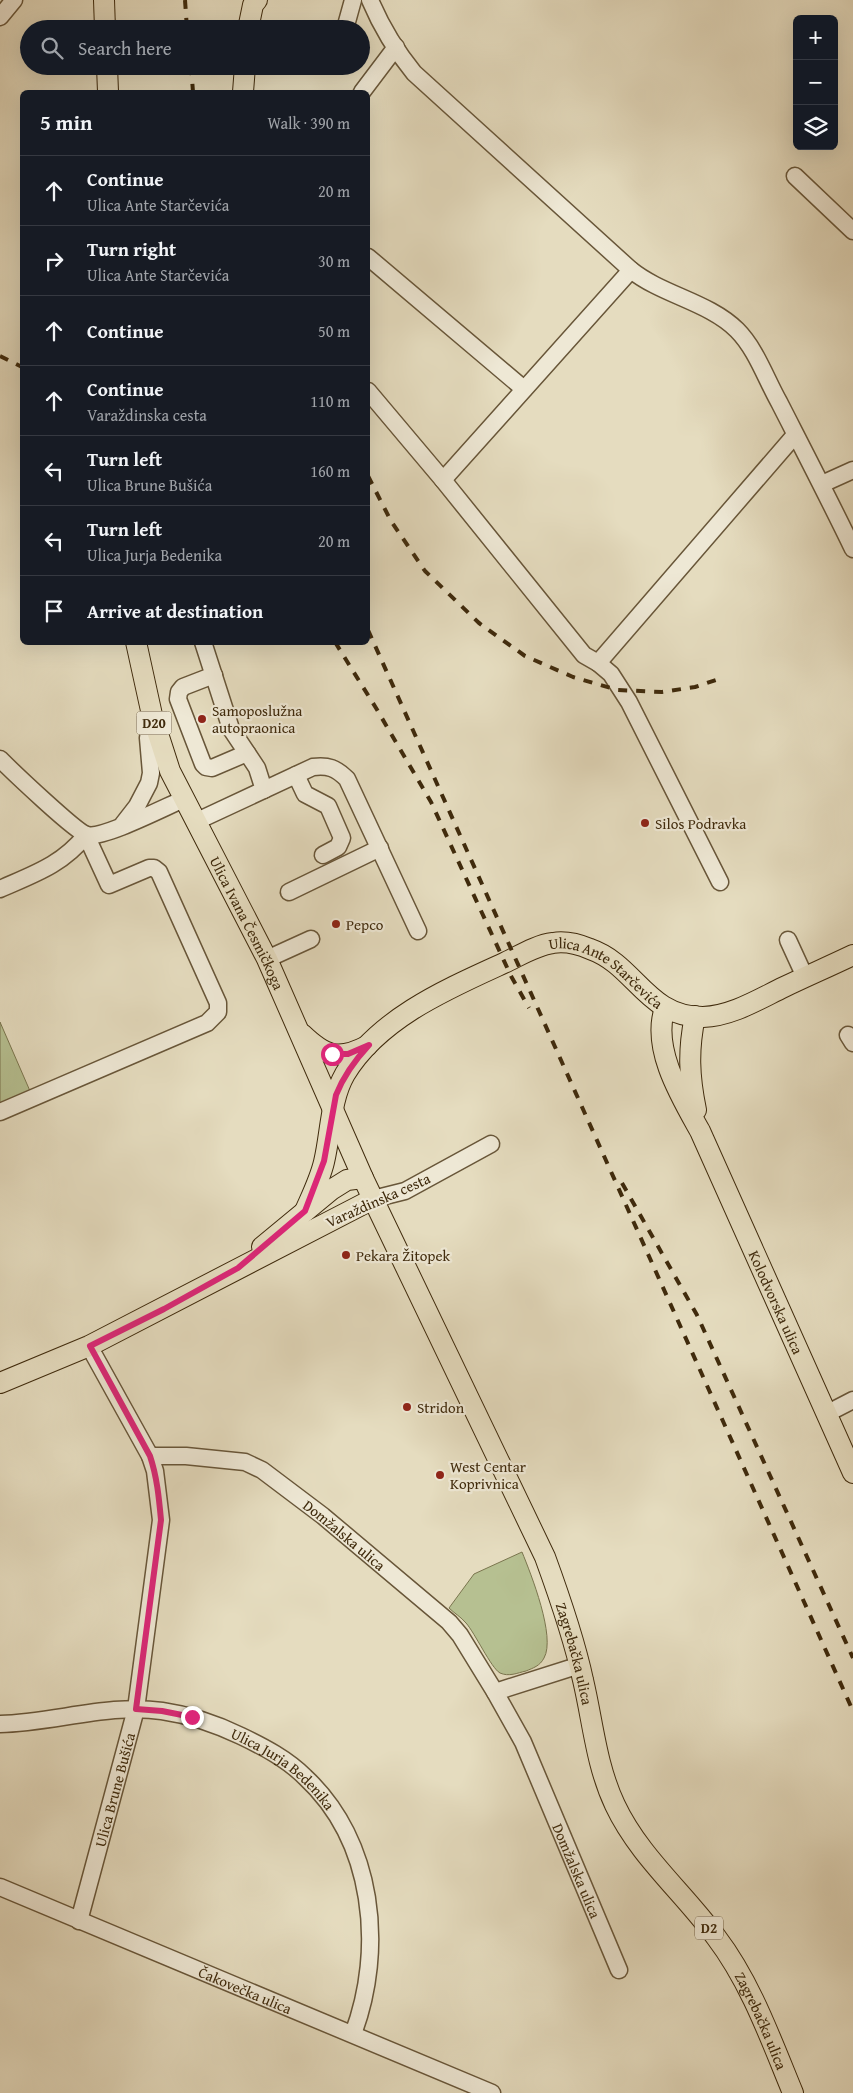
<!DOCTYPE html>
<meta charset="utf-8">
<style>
:root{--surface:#171b24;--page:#242831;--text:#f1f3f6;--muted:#9ea1a6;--line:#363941}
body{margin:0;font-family:"Gentium Book Plus",serif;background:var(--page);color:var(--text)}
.controls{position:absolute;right:15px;top:15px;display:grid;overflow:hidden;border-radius:8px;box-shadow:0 5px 20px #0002}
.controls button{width:45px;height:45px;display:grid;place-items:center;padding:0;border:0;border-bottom:1px solid var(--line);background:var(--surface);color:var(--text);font:25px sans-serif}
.stop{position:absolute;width:15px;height:15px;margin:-11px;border:4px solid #db2777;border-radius:50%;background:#fff}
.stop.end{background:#db2777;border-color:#fff;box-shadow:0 1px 5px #0008}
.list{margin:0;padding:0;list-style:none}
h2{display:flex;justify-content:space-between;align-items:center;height:65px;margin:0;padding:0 20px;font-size:21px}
h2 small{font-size:16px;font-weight:400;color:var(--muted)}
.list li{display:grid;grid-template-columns:32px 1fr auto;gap:15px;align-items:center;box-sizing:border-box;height:70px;padding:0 20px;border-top:1px solid var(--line)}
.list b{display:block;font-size:19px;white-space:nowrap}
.list p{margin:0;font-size:16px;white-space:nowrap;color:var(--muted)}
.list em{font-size:16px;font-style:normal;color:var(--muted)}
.icon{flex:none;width:28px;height:28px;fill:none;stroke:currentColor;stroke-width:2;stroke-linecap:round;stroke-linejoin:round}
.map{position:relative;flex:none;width:853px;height:2093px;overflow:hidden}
.search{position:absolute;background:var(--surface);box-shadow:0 5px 20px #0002;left:20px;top:20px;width:350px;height:55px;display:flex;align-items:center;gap:12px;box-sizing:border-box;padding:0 18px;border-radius:28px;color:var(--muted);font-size:19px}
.panel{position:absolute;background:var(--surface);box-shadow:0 5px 20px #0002;left:20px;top:90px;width:350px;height:555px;border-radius:8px}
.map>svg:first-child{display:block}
</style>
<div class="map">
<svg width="853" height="2093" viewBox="0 0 853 2093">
<rect width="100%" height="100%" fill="#e5dcbf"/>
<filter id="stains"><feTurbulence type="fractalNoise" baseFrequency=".004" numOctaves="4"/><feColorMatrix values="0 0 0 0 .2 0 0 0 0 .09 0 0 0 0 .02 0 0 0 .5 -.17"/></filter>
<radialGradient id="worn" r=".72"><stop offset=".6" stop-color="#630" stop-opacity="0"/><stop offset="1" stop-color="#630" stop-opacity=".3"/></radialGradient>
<path fill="#b6c091" stroke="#7a754e" d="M0 1022 30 1091 0 1105Z
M522 1552C531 1574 556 1637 544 1658 540 1666 533 1668 526 1671 517 1673 509 1677 500 1673 491 1668 475 1633 466 1623 461 1617 454 1613 449 1608L474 1574Z"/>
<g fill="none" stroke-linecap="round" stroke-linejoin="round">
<g stroke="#685639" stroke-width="19">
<g id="minor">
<path d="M370 0C381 26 396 51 414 73L631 270C662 295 709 302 737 330 756 349 766 379 779 402 804 451 829 499 853 549"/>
<path d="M0 17 14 0"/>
<path d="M345 29 353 0"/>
<path d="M362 92 396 47"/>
<path d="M795 176 853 231"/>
<path d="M368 257 524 389"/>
<path d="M368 391 443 480 584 655 598 663 795 435"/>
<path d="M443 480 631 270"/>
<path d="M822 484 853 470"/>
<path d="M203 642 231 729 257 768 264 790"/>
<path d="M598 663 611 674 629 702 720 882"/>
<path d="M214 675 183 687 179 692 178 699 203 764 206 767 212 768 247 753"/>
<path d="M0 759C12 771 76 832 87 835 103 839 165 807 184 799"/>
<path d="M296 775 305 794 328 806 342 838 338 847 323 855"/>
<path d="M195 822 313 767C328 765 336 768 347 779L418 931"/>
<path d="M123 824 137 806 149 783 151 773 148 738 152 715"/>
<path d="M0 889C34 874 62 865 86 835"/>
<path d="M289 892 380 848"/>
<path d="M788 940 805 977"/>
<path d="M267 959 311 939"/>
<path d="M848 1035 853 1043"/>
<path d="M0 1112 207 1023 218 1012V1003L159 872 154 868H149L109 885 86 835"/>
<path d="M373 1199 405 1191 491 1144"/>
<path d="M826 1414 853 1400"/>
<path id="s1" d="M150 1456H186L245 1462 262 1470 323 1516 449 1622 460 1635 495 1692 523 1742 619 1970"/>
<path d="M495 1692 580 1665"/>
<path id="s2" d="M0 1724C53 1723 110 1703 162 1711 190 1715 216 1724 241 1736 264 1747 287 1759 305 1777 374 1841 385 1949 353 2034"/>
<path id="s3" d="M0 1887 492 2093"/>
<path id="s4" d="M79 1921 136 1709 161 1520 155 1471 150 1456 89 1346"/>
</g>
</g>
<g stroke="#3f2a0c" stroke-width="22">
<g id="major">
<path d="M104 0 105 29"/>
<path d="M248 29 253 5 257 0"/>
<path d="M107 66 108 92"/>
<path d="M243 92 245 66"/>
<path id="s5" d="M136 642 152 715 170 771 267 959 363 1178 545 1557C560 1598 574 1638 583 1680 593 1722 596 1765 615 1805 639 1856 683 1892 716 1937 751 1983 771 2040 793 2093"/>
<path id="s6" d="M665 1008C651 1048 681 1097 700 1131L853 1473"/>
<path d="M695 1016C688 1050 689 1076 696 1110"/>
<path d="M302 1034C325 1056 338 1061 367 1046"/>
<path id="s7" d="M305 1211C312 1195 320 1179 324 1162 331 1133 330 1100 345 1074 379 1018 447 989 504 963 519 956 536 945 553 943 565 941 578 944 590 949 636 965 646 1017 703 1017 732 1016 759 999 784 987 807 976 830 966 853 955"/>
<path d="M262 1247 331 1190 347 1180 363 1178"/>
<path d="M0 1383 89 1346 373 1199"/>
</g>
</g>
<use href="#minor" stroke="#eee8d5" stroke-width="16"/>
<use href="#major" stroke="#e5dcbf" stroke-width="20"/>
<path stroke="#3f2a0c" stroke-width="4" stroke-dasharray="9 9" stroke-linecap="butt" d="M185 0 187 29
M191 66 193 92
M0 356 22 367
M368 476 391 521 425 571 479 623 525 656 573 677 618 690 662 692 695 687 722 678
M368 630 853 1711
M335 642 376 708 431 802 511 976 529 1008
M622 1183 697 1315 853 1658"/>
</g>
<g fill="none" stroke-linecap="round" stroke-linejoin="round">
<path stroke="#db2777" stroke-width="6" d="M192 1717 162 1711 136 1709 161 1520C159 1498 157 1477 150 1456L90 1346 164 1309 238 1268 305 1211 324 1161 336 1095C344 1075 355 1060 369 1045L348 1054H332"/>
</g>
<g fill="#8f2418" stroke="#eee8d5" stroke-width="2">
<circle cx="202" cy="719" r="5"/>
<circle cx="645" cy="823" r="5"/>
<circle cx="336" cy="924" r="5"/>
<circle cx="346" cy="1255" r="5"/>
<circle cx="407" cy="1407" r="5"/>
<circle cx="440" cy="1475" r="5"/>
</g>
<g text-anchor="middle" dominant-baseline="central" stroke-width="4.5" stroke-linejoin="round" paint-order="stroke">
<g fill="#eee8d5" stroke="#746348" stroke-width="1">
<rect x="136.5" y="711.5" width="35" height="23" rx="4"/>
<rect x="695" y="1916.5" width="28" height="23" rx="4"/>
</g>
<g font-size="14" font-weight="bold" fill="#3f2a0c">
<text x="154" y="723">D20</text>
<text x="709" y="1928">D2</text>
</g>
<g font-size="15" fill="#3f2a0c" stroke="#eee8d5" text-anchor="start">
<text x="212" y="710">Samoposlužna<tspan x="212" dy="17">autopraonica</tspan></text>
<text x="655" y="823">Silos Podravka</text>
<text x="346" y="924">Pepco</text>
<text x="356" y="1255">Pekara Žitopek</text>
<text x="417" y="1407">Stridon</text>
<text x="450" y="1466">West Centar<tspan x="450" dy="17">Koprivnica</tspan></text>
</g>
<g font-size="15" fill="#3f2a0c" stroke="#eee8d5">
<text stroke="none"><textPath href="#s5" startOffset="304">Ulica Ivana Česmičkoga</textPath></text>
<text stroke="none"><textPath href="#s7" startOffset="456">Ulica Ante Starčevića</textPath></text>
<text transform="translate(378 1200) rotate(-24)">Varaždinska cesta</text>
<text stroke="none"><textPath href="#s6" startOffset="319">Kolodvorska ulica</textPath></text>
<text stroke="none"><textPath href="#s1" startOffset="219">Domžalska ulica</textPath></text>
<text stroke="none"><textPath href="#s5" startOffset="1106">Zagrebačka ulica</textPath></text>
<text stroke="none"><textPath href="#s2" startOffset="300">Ulica Jurja Bedenika</textPath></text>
<text stroke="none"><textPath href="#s4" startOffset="136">Ulica Brune Bušića</textPath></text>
<text stroke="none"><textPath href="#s1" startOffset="636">Domžalska ulica</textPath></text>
<text stroke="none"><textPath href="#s3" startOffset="266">Čakovečka ulica</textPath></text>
<text stroke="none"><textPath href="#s5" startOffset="1525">Zagrebačka ulica</textPath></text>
</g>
</g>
<rect width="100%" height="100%" filter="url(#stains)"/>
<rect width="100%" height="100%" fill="url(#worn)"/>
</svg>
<div class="controls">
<button>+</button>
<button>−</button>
<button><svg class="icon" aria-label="layers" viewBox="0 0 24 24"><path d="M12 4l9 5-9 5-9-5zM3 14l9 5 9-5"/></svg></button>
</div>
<div class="stop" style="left:332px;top:1054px"></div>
<div class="stop end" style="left:192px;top:1717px"></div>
<div class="search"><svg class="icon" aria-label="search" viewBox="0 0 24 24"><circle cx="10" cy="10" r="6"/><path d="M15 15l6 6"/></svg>Search here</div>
<section class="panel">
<h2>5 min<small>Walk · 390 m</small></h2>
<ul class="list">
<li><svg class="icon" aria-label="ahead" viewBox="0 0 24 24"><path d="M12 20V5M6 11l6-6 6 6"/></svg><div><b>Continue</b><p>Ulica Ante Starčevića</p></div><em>20 m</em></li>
<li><svg class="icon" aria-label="right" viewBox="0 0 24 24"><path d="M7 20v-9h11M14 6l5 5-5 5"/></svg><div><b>Turn right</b><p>Ulica Ante Starčevića</p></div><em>30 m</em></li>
<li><svg class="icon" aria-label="ahead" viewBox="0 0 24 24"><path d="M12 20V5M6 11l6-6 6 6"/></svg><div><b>Continue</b></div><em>50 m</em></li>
<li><svg class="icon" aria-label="ahead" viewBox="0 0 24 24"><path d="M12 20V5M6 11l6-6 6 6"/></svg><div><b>Continue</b><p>Varaždinska cesta</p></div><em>110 m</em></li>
<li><svg class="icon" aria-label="left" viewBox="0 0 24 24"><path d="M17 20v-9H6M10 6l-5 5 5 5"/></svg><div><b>Turn left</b><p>Ulica Brune Bušića</p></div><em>160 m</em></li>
<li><svg class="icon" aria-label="left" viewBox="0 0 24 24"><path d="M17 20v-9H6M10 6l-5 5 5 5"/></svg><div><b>Turn left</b><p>Ulica Jurja Bedenika</p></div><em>20 m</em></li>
<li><svg class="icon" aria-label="arrive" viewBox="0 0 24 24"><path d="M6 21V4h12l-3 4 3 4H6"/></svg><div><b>Arrive at destination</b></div></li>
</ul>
</section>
</div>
